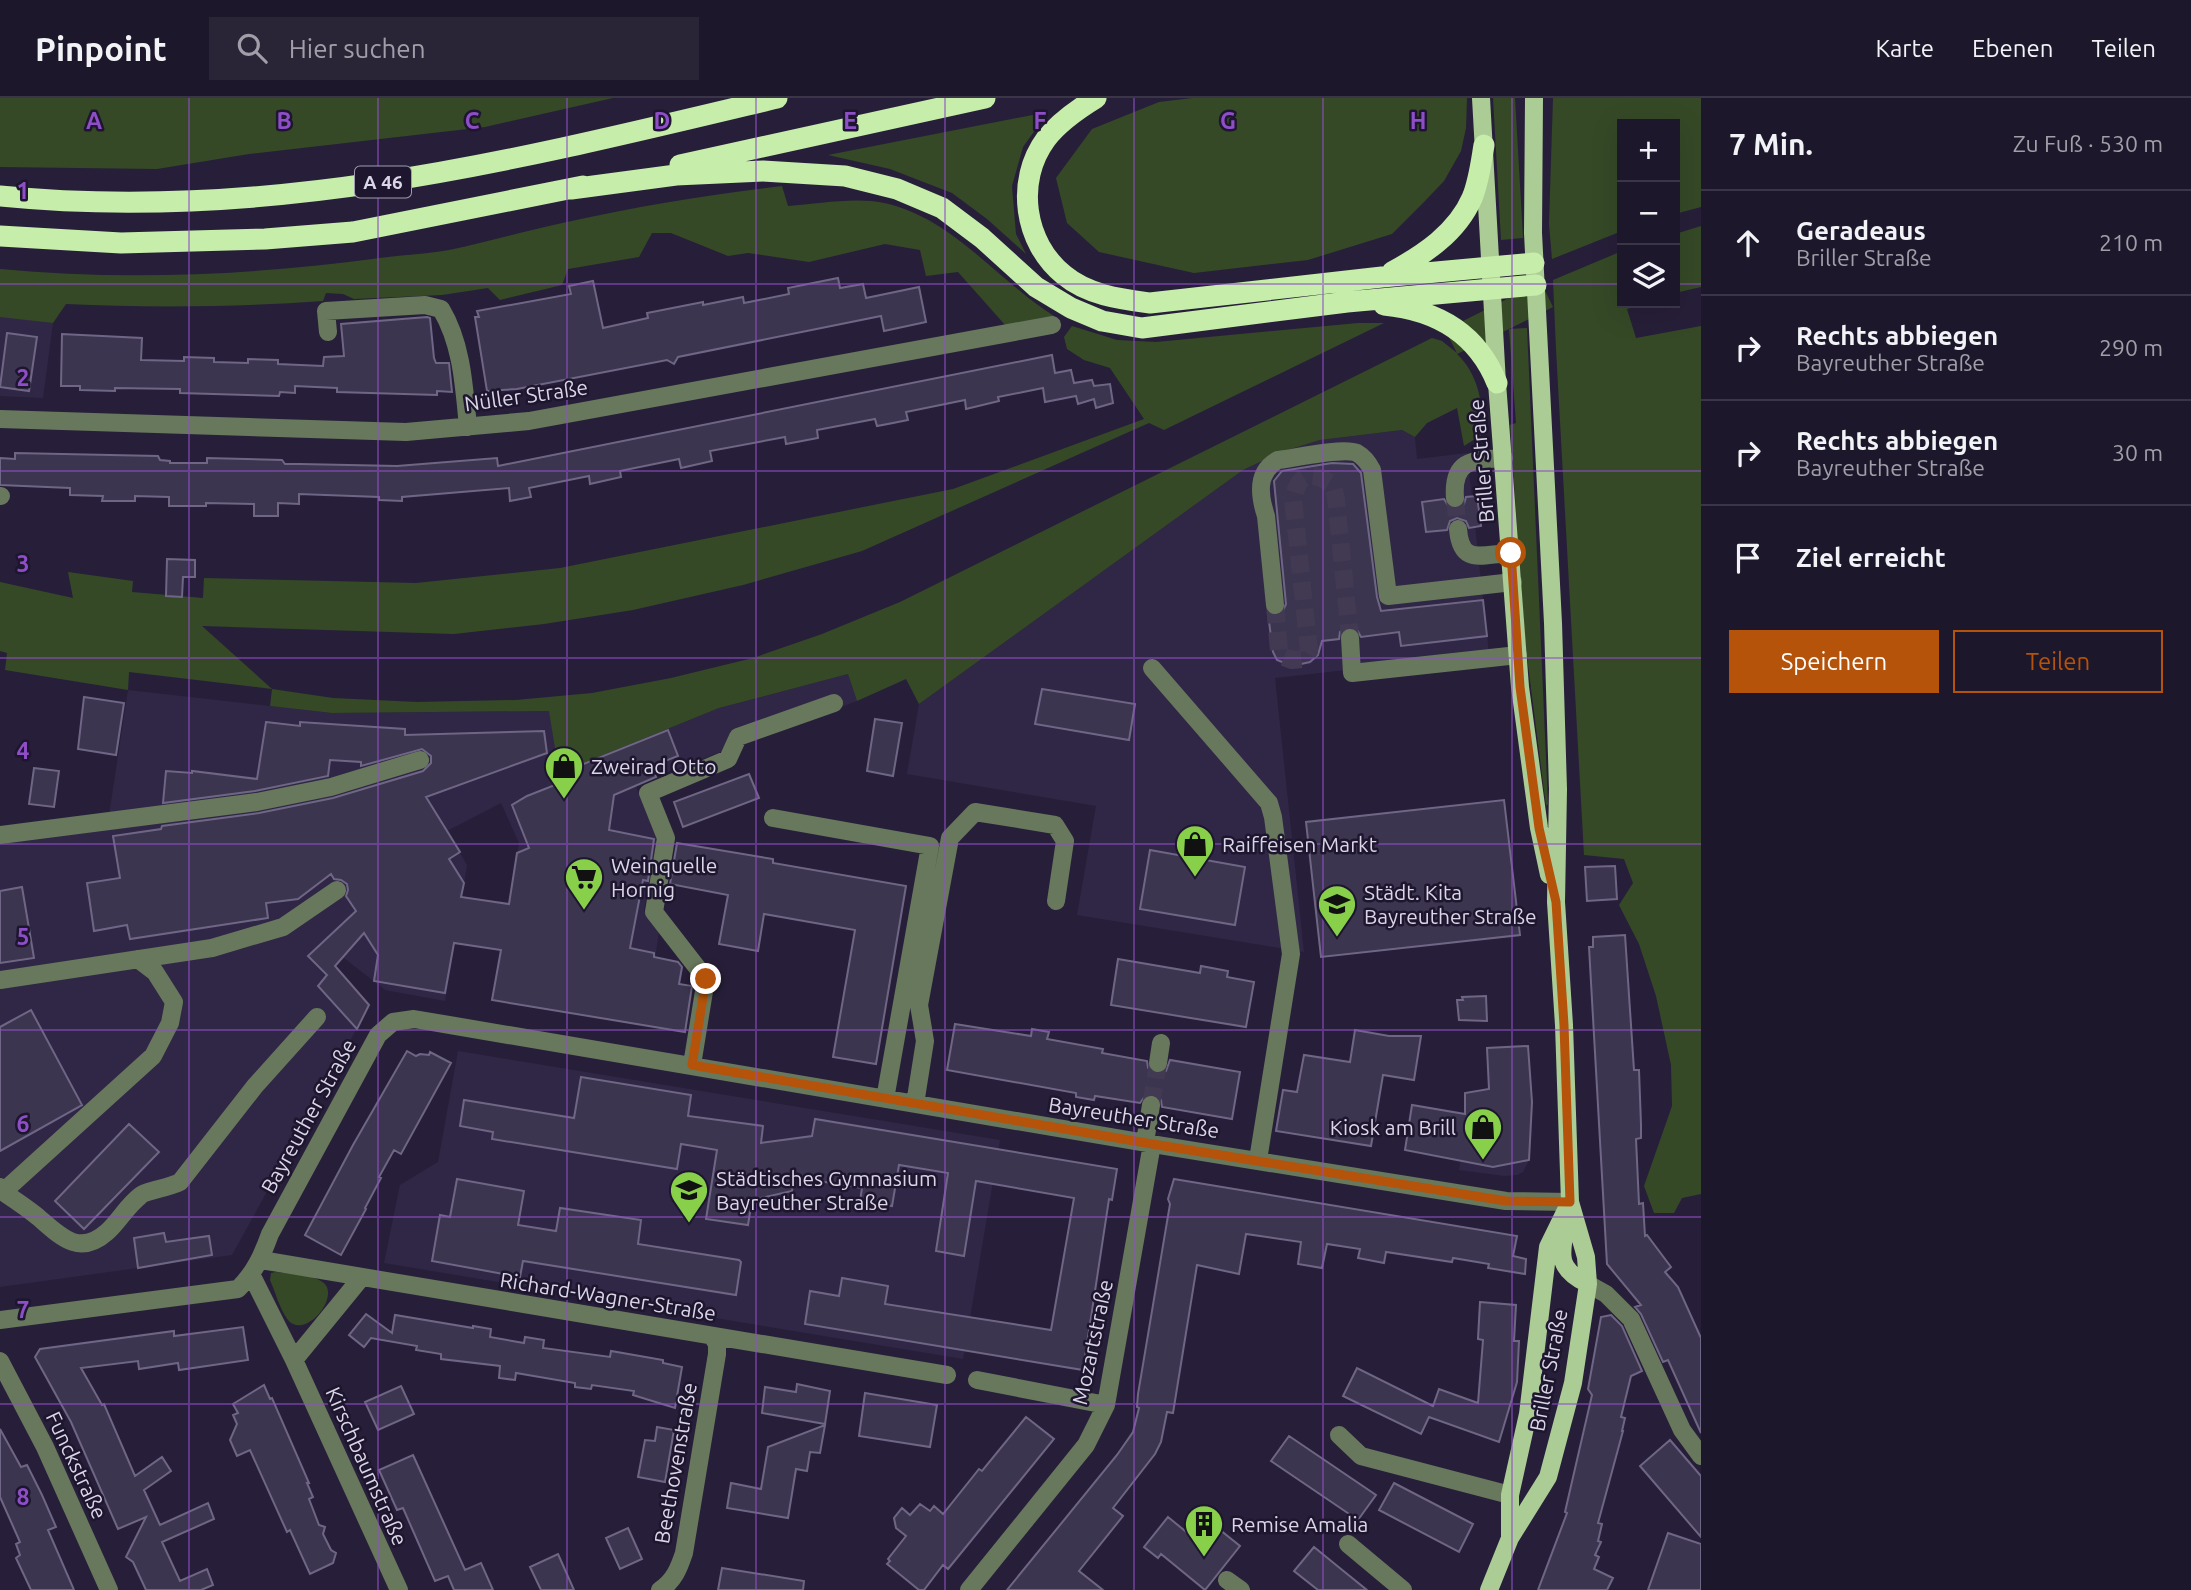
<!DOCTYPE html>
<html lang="de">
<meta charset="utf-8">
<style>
:root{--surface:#1d172b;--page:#2a2437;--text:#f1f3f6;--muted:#a09fa9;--line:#3b3647;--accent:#b45309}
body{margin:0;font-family:Ubuntu,sans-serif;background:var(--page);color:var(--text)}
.controls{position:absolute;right:21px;top:21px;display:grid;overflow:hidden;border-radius:0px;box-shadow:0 7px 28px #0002}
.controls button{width:63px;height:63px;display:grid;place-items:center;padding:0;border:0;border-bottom:2px solid var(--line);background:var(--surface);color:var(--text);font:35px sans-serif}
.stop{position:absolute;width:21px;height:21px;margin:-16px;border:5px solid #b45309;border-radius:50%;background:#fff}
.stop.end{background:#b45309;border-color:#fff;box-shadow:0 2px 7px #0008}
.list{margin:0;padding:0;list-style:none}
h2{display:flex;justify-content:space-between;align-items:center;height:91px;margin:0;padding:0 28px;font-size:30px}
h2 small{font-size:23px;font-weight:400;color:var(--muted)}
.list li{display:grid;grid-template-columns:46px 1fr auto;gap:21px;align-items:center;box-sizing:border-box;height:105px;padding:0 28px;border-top:2px solid var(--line)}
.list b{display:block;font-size:26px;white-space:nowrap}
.list p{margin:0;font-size:23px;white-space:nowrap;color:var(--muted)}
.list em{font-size:23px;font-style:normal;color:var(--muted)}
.actions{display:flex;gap:14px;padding:21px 28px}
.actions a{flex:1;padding:16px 0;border:2px solid var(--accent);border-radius:0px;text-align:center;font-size:24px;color:var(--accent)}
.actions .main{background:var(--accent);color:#fff}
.icon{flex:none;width:38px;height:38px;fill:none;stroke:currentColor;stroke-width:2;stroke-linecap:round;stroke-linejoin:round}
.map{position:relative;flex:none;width:1701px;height:1492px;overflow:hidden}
header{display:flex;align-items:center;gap:42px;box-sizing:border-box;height:98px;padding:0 35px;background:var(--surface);border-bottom:2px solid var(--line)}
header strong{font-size:33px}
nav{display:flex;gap:38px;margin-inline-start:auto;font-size:24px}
.search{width:490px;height:63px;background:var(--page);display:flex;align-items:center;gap:18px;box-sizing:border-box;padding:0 24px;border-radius:0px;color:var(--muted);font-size:26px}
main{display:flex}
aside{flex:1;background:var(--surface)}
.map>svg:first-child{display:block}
</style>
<header>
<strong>Pinpoint</strong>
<div class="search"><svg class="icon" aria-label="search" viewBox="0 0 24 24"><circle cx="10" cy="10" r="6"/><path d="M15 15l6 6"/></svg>Hier suchen</div>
<nav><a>Karte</a><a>Ebenen</a><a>Teilen</a></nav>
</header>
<main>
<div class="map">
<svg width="1701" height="1492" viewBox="0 0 1701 1492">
<rect width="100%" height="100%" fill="#271f39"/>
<path fill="#302746" d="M0 219H10L53 225 43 300 0 298Z
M1402 332 1415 339 1417 361 1467 355 1489 556 1275 580 1304 854 1077 817 1096 708 907 676 919 606 1243 372 1281 354 1320 342Z
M848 576 857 603 635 686 657 740 644 813 659 833 654 869 502 843 519 745 501 705 447 733 467 767 445 903 385 892 344 860 318 888 357 930 232 1157 0 1189V730L109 717 128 592 332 615 550 613 559 675 719 610Z
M458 953 1000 1042 963 1261 384 1165 400 1087 438 1064Z
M1531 1012 1529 1062 1523 1074 1517 1077 1505 1078 1459 1072 1465 1034Z"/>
<path fill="#354927" d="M0 0H613L485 29 249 56 157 71 0 69Z
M1192 0H1467L1466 30 1461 53 1444 83 1424 104 1392 136 1308 162 1194 175 1099 154 1067 125 1056 80 1092 31 1159 4Z
M1493 0H1515L1523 140 1501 142Z
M1553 0H1701V109L1675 116V26H1622V133L1552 161 1549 126Z
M1048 14 1023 49 1012 88 1016 136 1026 156 987 121 952 95 890 71 828 57Z
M782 88 788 108C819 106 854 99 884 105 941 117 983 164 1026 198 1037 207 1050 215 1061 223L1006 228 958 174 926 178 920 152 885 146 809 164 748 155 728 158 671 135H652L639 159 568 171 562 187 500 202 488 190 442 197 354 201 343 196 326 195 323 203C237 209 152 210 66 206L53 225 0 219V171C126 183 255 177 380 160 403 157 426 156 449 152 489 144 528 132 567 124 639 108 709 97 782 88Z
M1701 128V189L1675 195V136Z
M1622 153V205H1645L1627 211 1636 240 1701 228V1096L1682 1100 1674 1115H1654L1644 1088 1672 1008 1671 967 1656 898 1639 846 1619 807 1633 785 1624 761 1584 757 1556 251 1553 182Z
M1541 184 1553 209 1509 231 1527 230 1548 706 1546 708 1525 543 1510 327 1516 325 1509 231 1457 256C1479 277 1483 306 1483 336L1464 348 1457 310 1427 325 1415 339 1402 332 1320 342 1281 354 1243 372 919 606 906 581 857 603 848 576 719 610 559 675 549 613 332 615 270 608 272 591 129 574 128 592 5 572 7 555 0 553V484L73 500 68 474 133 483 132 494 203 500 204 480 416 485 560 470 953 391 1144 321 1110 270 1084 262 1067 251 1064 239 1072 228 1117 242 1156 244 1358 225H1384L1164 332 1149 325 862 453 743 487 633 512 544 526 454 536 202 528 272 591 333 600 417 604 516 602 592 595 671 580 753 560 822 536 900 504 1432 240 1442 243 1457 255 1445 232Z
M276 1174C289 1176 313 1176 324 1185 340 1200 305 1242 288 1222 280 1212 275 1193 270 1182L271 1175Z"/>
<path fill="#3c354f" stroke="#6e6684" stroke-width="2" d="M838 180 840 190 863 186 866 200 919 189 926 224 884 233 881 218 678 259 674 266 667 262 517 291 487 293 475 219H479L477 213 571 196 569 188 593 183 603 230 648 220 647 215 703 204V207L743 199 744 205 789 196 788 190Z
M427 219 430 220 434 260 436 265H449L452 294 437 293V297L337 294V290L295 288V295L280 294 279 298 180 295V291L115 290V293L80 292V288H61L62 236 142 240 141 262 184 263V259L214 260V264L248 265V261L278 262V266L323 268 324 259 344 258 341 226Z
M7 235 37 239 29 293 0 289Z
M1052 257 1055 275 1071 272 1074 285 1092 282 1094 288 1110 286 1113 305 1096 310 1094 301 1078 306 1076 298 1045 304 1043 290 998 299 999 303 966 311 965 302 906 314 908 322 893 325 877 328 875 321 817 332 818 340 786 346 785 339 710 353 712 363 681 370 679 361 620 373 621 379 590 386 589 378 529 390 531 399 510 403 509 390 402 399V403L379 402V399L299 396V406L278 405V418H254V406L206 405V408H169V399L135 398V403H102L103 398 70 397V390L0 387V360L15 361V355L158 358 160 362 170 363V365H207V360L282 362 285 366H300L397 368 497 360 498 368Z
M1332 365 1353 366 1361 375 1377 499 1381 513 1483 502 1487 538 1401 548 1399 534 1361 539 1356 530 1349 529 1340 534 1339 541 1322 543 1318 557 1310 564 1292 568 1277 562 1273 554 1268 516 1275 518 1281 517 1286 506 1274 383 1282 373Z
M1477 398 1481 428 1469 430 1466 423 1457 420 1450 423 1447 432 1426 434 1422 404 1444 401 1449 409 1456 411 1464 406 1466 399Z
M167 461 195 462V479H183L182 499 166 498Z
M1042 591 1135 606 1129 642 1035 626Z
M84 599 124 605 116 657 78 651Z
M875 621 902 625 893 678 867 673Z
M266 624 300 628V624L405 631V637L544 633 547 655 426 699 460 754 449 761 464 785 461 799 509 806 517 755 529 750 512 707 527 698 568 682 566 673 668 632 678 658 652 668 656 679 614 697 609 732 654 741 648 783 643 782 630 850 654 855V859L678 864 682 869 679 886 692 888 685 934 492 902 501 852 454 845 445 895 374 883 378 857 364 835 335 868 369 907 357 931 318 888 327 877 308 858 356 813 346 798 348 792 347 786 341 782 334 781 331 776 298 801 266 805 268 820 130 841 127 827 94 833 87 785 120 780 113 738 161 731 162 728 259 715 333 700 423 673 431 665V658L422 651 361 668V664L330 662 328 678 255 693 163 705 166 673 192 675V673L257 681Z
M34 670 59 673 54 709 29 706Z
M749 676 759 700 683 729 674 704Z
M1504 702 1520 837 1321 859 1306 724Z
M677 745 773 761V765L906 788 876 966 833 959 855 832 764 816 758 853 719 846 728 797 670 786Z
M1150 752 1245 769 1235 827 1140 811Z
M1615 768 1617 801 1587 803 1585 769Z
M22 789 34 860 0 865V793Z
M1625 837 1634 972H1639L1641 1027V1040L1636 1041 1639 1106 1643 1105 1645 1138 1647 1137 1671 1169 1665 1174 1678 1189 1701 1240V1335L1668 1262 1663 1264 1641 1216 1635 1209 1641 1207 1607 1166 1589 849H1593V839Z
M1118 861 1200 875 1201 868 1228 873 1227 879 1254 884 1246 929 1111 907Z
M1486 898 1487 923 1459 922 1457 902H1463L1462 899Z
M31 912 82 1007 0 1053V929Z
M955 926 1031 938 1032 931 1049 934 1047 941 1103 951 1102 955 1147 963 1148 970 1156 976 1166 973 1170 962 1240 974 1232 1021 1162 1009 1161 1002 1153 996 1146 997 1140 1005 1095 998 1094 1002 1076 999V995L947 972Z
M1355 932 1389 938H1421L1414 982 1383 977 1371 1048 1276 1033 1283 992 1297 994 1304 957 1350 964Z
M1528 948 1532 1004 1529 1062 1493 1069 1405 1052 1412 1007 1465 1016V995L1489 991 1487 950Z
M407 953 416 958 420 956 429 957 430 954 451 965 401 1056 394 1052 379 1079 381 1080 365 1110 366 1111 341 1157 305 1137 353 1047Z
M581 979 691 997 688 1018 763 1028 761 1045 812 1038 815 1021 1117 1071 1112 1102 1109 1101 1083 1272 805 1226 810 1193 839 1198 842 1180 888 1188 885 1206 1051 1232 1074 1100 976 1083 964 1158 936 1153 948 1075 899 1067 892 1108 860 1103 862 1090 794 1079 792 1093 752 1102 748 1127 706 1121 717 1052 681 1046 677 1071 492 1041 493 1034 460 1028 464 1002 574 1020Z
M129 1026 159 1054 84 1131 55 1103Z
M457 1081 524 1093 518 1127 556 1133 560 1110 641 1122 638 1146 739 1162 741 1164 736 1197 523 1163 520 1179 432 1163 440 1117 450 1119Z
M1174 1081 1517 1138 1513 1158 1526 1161 1525 1176 1488 1170 1489 1166 1453 1160 1452 1164 1386 1154 1384 1165 1358 1160 1360 1151 1327 1146 1322 1170 1298 1166 1301 1144 1246 1136 1239 1176 1197 1167 1173 1315 1167 1314 1161 1344 1155 1356 1113 1410 1123 1418 1079 1473 1103 1492H1007L1117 1357 1133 1334 1139 1310 1137 1309 1138 1296 1170 1106 1168 1101Z
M164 1135 166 1144 209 1138 212 1157 138 1170 134 1140Z
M1480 1204 1516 1207 1514 1243H1519L1517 1284 1499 1344 1429 1319 1421 1336 1343 1298 1357 1270 1433 1308 1439 1291 1478 1305 1483 1242 1478 1241Z
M366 1216 392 1235 395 1217 473 1230V1228L491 1231 490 1239 524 1245 525 1239 544 1242 543 1250 610 1259 611 1253 663 1262V1265L682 1269 675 1310 633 1297 634 1293 592 1287 591 1291 575 1289V1285L516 1275 515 1282 499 1280 500 1268 441 1261V1256L416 1252 417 1248 371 1240 364 1249 349 1237Z
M1611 1217 1622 1228 1642 1273 1631 1278 1621 1319 1625 1320 1622 1333H1623L1598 1425 1602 1426 1598 1443 1601 1444 1595 1457 1599 1459 1594 1471 1613 1480 1607 1492H1538L1567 1415 1565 1414 1592 1297 1588 1291 1601 1219Z
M243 1229 248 1262 179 1272 178 1265 139 1271 138 1263 81 1270 102 1307 104 1306 135 1378 162 1359 171 1373 144 1392 160 1427 208 1405 214 1421 162 1444 180 1483 207 1471 213 1487 201 1492H146L133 1464 126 1459 146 1419 118 1431 71 1324 35 1259 40 1251 174 1233V1238Z
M797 1286 830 1293 825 1326 762 1315 765 1289 796 1294Z
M264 1287 270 1301 272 1300 309 1385H307L313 1399 309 1401 319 1427 325 1429 323 1436 331 1452 336 1455 333 1465 310 1476 290 1432 287 1434 250 1352 237 1358 230 1342 237 1326 233 1317 238 1315 233 1306Z
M401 1288 414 1316 378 1332 365 1304Z
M865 1295 937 1307 930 1349 859 1338Z
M1026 1319 1054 1341 948 1471 943 1467 924 1492H919L887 1466 890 1463 888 1461 906 1438 896 1430 894 1420 902 1410 910 1417 920 1406 930 1413 934 1408 943 1416 979 1371 982 1373Z
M825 1327 820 1355 810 1354 807 1373 796 1371 788 1420 727 1410 731 1385 761 1391 768 1349Z
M657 1329 674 1332 665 1384 638 1379 645 1342 655 1343Z
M0 1331 21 1369 27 1367 42 1397 56 1429 48 1432 74 1492H31L16 1460 20 1457 16 1446 20 1444 0 1399Z
M1289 1338 1376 1397 1358 1422 1271 1363Z
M1670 1342 1701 1378V1439L1640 1368Z
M413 1357 465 1472 481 1465 493 1492H454L448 1478 435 1483 403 1410 397 1412 379 1372Z
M1394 1385 1473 1426 1459 1454 1379 1412Z
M1168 1419 1201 1446 1215 1428 1240 1448 1205 1492 1161 1456 1158 1460 1144 1449Z
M628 1430 642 1461 620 1471 606 1440Z
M1668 1435 1701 1446V1492H1648Z
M1314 1449 1341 1471 1367 1492H1318L1294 1473Z
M558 1456 574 1492H541L530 1469Z
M722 1470 804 1483 803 1492H718Z"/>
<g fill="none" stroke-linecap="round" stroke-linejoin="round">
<path stroke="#423a53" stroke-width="18" stroke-dasharray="18 9" stroke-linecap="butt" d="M1455 400 1458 431
M1275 507 1279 553 1284 559 1292 562 1303 561 1309 553 1293 401C1299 374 1311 373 1332 386L1336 400 1350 540
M1151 1007 1158 965"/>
<path stroke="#68785d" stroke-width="18" d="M328 234 326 213 425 207 441 211C462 246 464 288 468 329
M0 321 406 334 529 323 1052 227
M0 398H1
M1455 400C1452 361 1473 362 1504 360
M1458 431C1461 468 1481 456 1511 455
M1275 507 1266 418C1259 397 1256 374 1278 362 1294 360 1344 349 1357 355 1364 359 1369 366 1372 372L1388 498 1513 484
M1350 540 1352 575 1518 557
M1152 570 1269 705 1273 719 1291 856 1258 1062
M773 720 930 748 885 1001
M0 737 257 704 331 689 420 662
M0 882 212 850 283 829 337 792
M1158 965 1161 945
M692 967 706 881 654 814 666 740 648 695 728 661 738 639 834 605
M915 1006 925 943 919 907 950 740 975 714 1055 727 1065 743 1056 803
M1145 1044 1151 1007
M0 1089 3 1094 153 958 170 925 174 904 155 874 138 861
M3 1094C15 1102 27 1110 38 1119 60 1138 79 1159 107 1134 119 1123 127 1108 140 1098 145 1093 168 1090 180 1084L255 988 317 919
M261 1162 947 1277
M252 1178 294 1262 399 1492
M1588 1186 1606 1196 1631 1221 1682 1332 1701 1358
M0 1222 238 1191C255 1174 262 1158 270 1136L378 937 393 924 414 921 1152 1046 1506 1103 1570 1104
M294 1262 361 1180
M0 1263 45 1349 109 1492
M977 1282 1106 1307
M1339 1337 1361 1358 1510 1397
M1348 1446 1403 1492
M1227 1482 1241 1492
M660 1492C674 1483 679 1470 684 1455L717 1256V1246L712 1238
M969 1492 1086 1347 1106 1307 1152 1046"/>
<path stroke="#abcc95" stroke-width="18" d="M1481 0 1497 285 1520 589 1539 730 1549 777
M1567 1121C1562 1154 1553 1169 1588 1186
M1510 1440V1397L1528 1316 1548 1149 1570 1104
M1489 1492 1510 1440 1548 1379 1573 1285 1588 1186 1586 1159 1570 1104 1564 927 1556 804 1558 691 1553 525 1533 135 1534 0"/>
<path stroke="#c6edaa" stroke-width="21" d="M1096 0C1078 11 1059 24 1046 41 1015 83 1024 145 1064 177 1088 197 1120 201 1150 205L1382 179 1534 165
M680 67 985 0
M571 91 676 77 763 73 845 78 897 91 942 110 982 140 1036 189 1071 210 1102 223 1142 230 1347 204 1536 187
M0 98C269 125 517 62 777 0
M0 138 121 145 265 141 353 134 583 88
M1392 174C1423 157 1457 135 1472 100 1479 83 1481 65 1484 47
M1384 207C1437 212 1477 235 1497 285"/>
</g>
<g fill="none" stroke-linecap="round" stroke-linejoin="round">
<path stroke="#b45309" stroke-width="9" d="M706 881 692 967 1152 1046 1506 1103 1570 1104 1564 927 1556 804 1539 730 1520 589 1511 455"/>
</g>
<path fill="none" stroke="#8e4ec7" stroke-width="2" stroke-opacity="0.55" d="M189 0V1492M378 0V1492M567 0V1492M756 0V1492M945 0V1492M1134 0V1492M1323 0V1492M1512 0V1492M0 186H1622M1675 186H1701M0 373H1701M0 560H1701M0 746H1701M0 932H1701M0 1119H1701M0 1306H1701"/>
<defs>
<g id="shop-pin" transform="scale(2.0125)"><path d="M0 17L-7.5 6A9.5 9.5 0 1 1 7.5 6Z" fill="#88cf4a" stroke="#1d162e"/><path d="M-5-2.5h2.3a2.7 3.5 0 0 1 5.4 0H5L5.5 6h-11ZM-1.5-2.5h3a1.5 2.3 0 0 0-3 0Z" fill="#111"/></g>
<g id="supermarket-pin" transform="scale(2.0125)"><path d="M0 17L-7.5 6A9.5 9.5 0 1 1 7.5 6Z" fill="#88cf4a" stroke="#1d162e"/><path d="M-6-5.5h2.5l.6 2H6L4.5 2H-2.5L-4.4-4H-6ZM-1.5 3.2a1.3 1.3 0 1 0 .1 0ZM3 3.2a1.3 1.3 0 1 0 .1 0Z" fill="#111"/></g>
<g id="school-pin" transform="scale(2.0125)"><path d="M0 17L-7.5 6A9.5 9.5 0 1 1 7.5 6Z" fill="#88cf4a" stroke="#1d162e"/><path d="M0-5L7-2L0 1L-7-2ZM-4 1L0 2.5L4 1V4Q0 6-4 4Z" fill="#111"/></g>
<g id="building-pin" transform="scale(2.0125)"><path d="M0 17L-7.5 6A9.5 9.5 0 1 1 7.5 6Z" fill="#88cf4a" stroke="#1d162e"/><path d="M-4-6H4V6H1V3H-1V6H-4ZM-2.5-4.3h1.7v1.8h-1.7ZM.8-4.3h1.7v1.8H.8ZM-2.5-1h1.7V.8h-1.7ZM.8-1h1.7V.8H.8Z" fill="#111"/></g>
</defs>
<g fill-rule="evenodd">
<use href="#shop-pin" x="564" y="668"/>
<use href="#shop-pin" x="1195" y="746"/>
<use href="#supermarket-pin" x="584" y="779"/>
<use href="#school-pin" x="1337" y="806"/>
<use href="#shop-pin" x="1483" y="1029"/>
<use href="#school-pin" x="689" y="1092"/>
<use href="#building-pin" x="1204" y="1426"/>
</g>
<g text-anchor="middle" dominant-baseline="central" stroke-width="5" stroke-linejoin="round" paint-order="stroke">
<rect fill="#1d162e" stroke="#a19cb0" stroke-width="2" x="355" y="68.5" width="56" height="31" rx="5"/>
<g font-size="19" font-weight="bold" fill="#dad6e7">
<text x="383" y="84">A 46</text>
</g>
<g font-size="21" fill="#dad6e7" stroke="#1d162e">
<text transform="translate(526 297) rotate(-8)">Nüller Straße</text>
<text transform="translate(1481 363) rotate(-95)">Briller Straße</text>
<text transform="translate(308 1018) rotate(-61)">Bayreuther Straße</text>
<text transform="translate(1134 1019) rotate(9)">Bayreuther Straße</text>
<text transform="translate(608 1198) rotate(9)">Richard-Wagner-Straße</text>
<text transform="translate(1092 1244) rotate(-78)">Mozartstraße</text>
<text transform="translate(1548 1272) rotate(-79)">Briller Straße</text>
<text transform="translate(675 1365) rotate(-80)">Beethovenstraße</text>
<text transform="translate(77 1367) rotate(65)">Funckstraße</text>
<text transform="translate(367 1368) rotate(66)">Kirschbaumstraße</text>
</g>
<g font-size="21" fill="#dad6e7" stroke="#1d162e" text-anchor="start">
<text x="591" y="668">Zweirad Otto</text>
<text x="1222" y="746">Raiffeisen Markt</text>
<text x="611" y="767">Weinquelle<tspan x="611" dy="24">Hornig</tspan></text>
<text x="1364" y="794">Städt. Kita<tspan x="1364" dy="24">Bayreuther Straße</tspan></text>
<text x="1456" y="1029" text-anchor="end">Kiosk am Brill</text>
<text x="716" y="1080">Städtisches Gymnasium<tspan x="716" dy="24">Bayreuther Straße</tspan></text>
<text x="1231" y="1426">Remise Amalia</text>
</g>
</g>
<g font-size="23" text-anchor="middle" font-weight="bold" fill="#8e4ec7" stroke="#1d162e" stroke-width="5" stroke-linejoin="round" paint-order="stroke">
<text x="94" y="31">A</text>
<text x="284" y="31">B</text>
<text x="472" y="31">C</text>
<text x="662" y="31">D</text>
<text x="850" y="31">E</text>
<text x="1040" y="31">F</text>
<text x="1228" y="31">G</text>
<text x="1418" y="31">H</text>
<text x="23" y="101">1</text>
<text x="23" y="288">2</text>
<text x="23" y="474">3</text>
<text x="23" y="661">4</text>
<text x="23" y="847">5</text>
<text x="23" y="1034">6</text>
<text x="23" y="1220">7</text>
<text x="23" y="1407">8</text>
</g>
</svg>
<div class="controls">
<button>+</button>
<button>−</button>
<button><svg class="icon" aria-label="layers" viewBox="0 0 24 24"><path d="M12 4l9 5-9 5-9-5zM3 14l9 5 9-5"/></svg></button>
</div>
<div class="stop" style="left:1511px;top:455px"></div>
<div class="stop end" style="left:706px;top:881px"></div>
</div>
<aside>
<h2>7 Min.<small>Zu Fuß · 530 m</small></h2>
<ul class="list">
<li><svg class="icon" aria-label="ahead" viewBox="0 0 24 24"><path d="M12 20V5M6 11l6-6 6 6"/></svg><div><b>Geradeaus</b><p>Briller Straße</p></div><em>210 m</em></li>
<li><svg class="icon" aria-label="right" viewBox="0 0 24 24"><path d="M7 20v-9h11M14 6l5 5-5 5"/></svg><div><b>Rechts abbiegen</b><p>Bayreuther Straße</p></div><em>290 m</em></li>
<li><svg class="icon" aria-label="right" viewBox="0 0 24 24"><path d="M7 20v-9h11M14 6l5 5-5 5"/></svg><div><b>Rechts abbiegen</b><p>Bayreuther Straße</p></div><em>30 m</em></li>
<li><svg class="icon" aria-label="arrive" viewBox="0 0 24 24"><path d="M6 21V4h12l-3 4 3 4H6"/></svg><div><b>Ziel erreicht</b></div></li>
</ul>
<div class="actions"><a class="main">Speichern</a><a>Teilen</a></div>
</aside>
</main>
